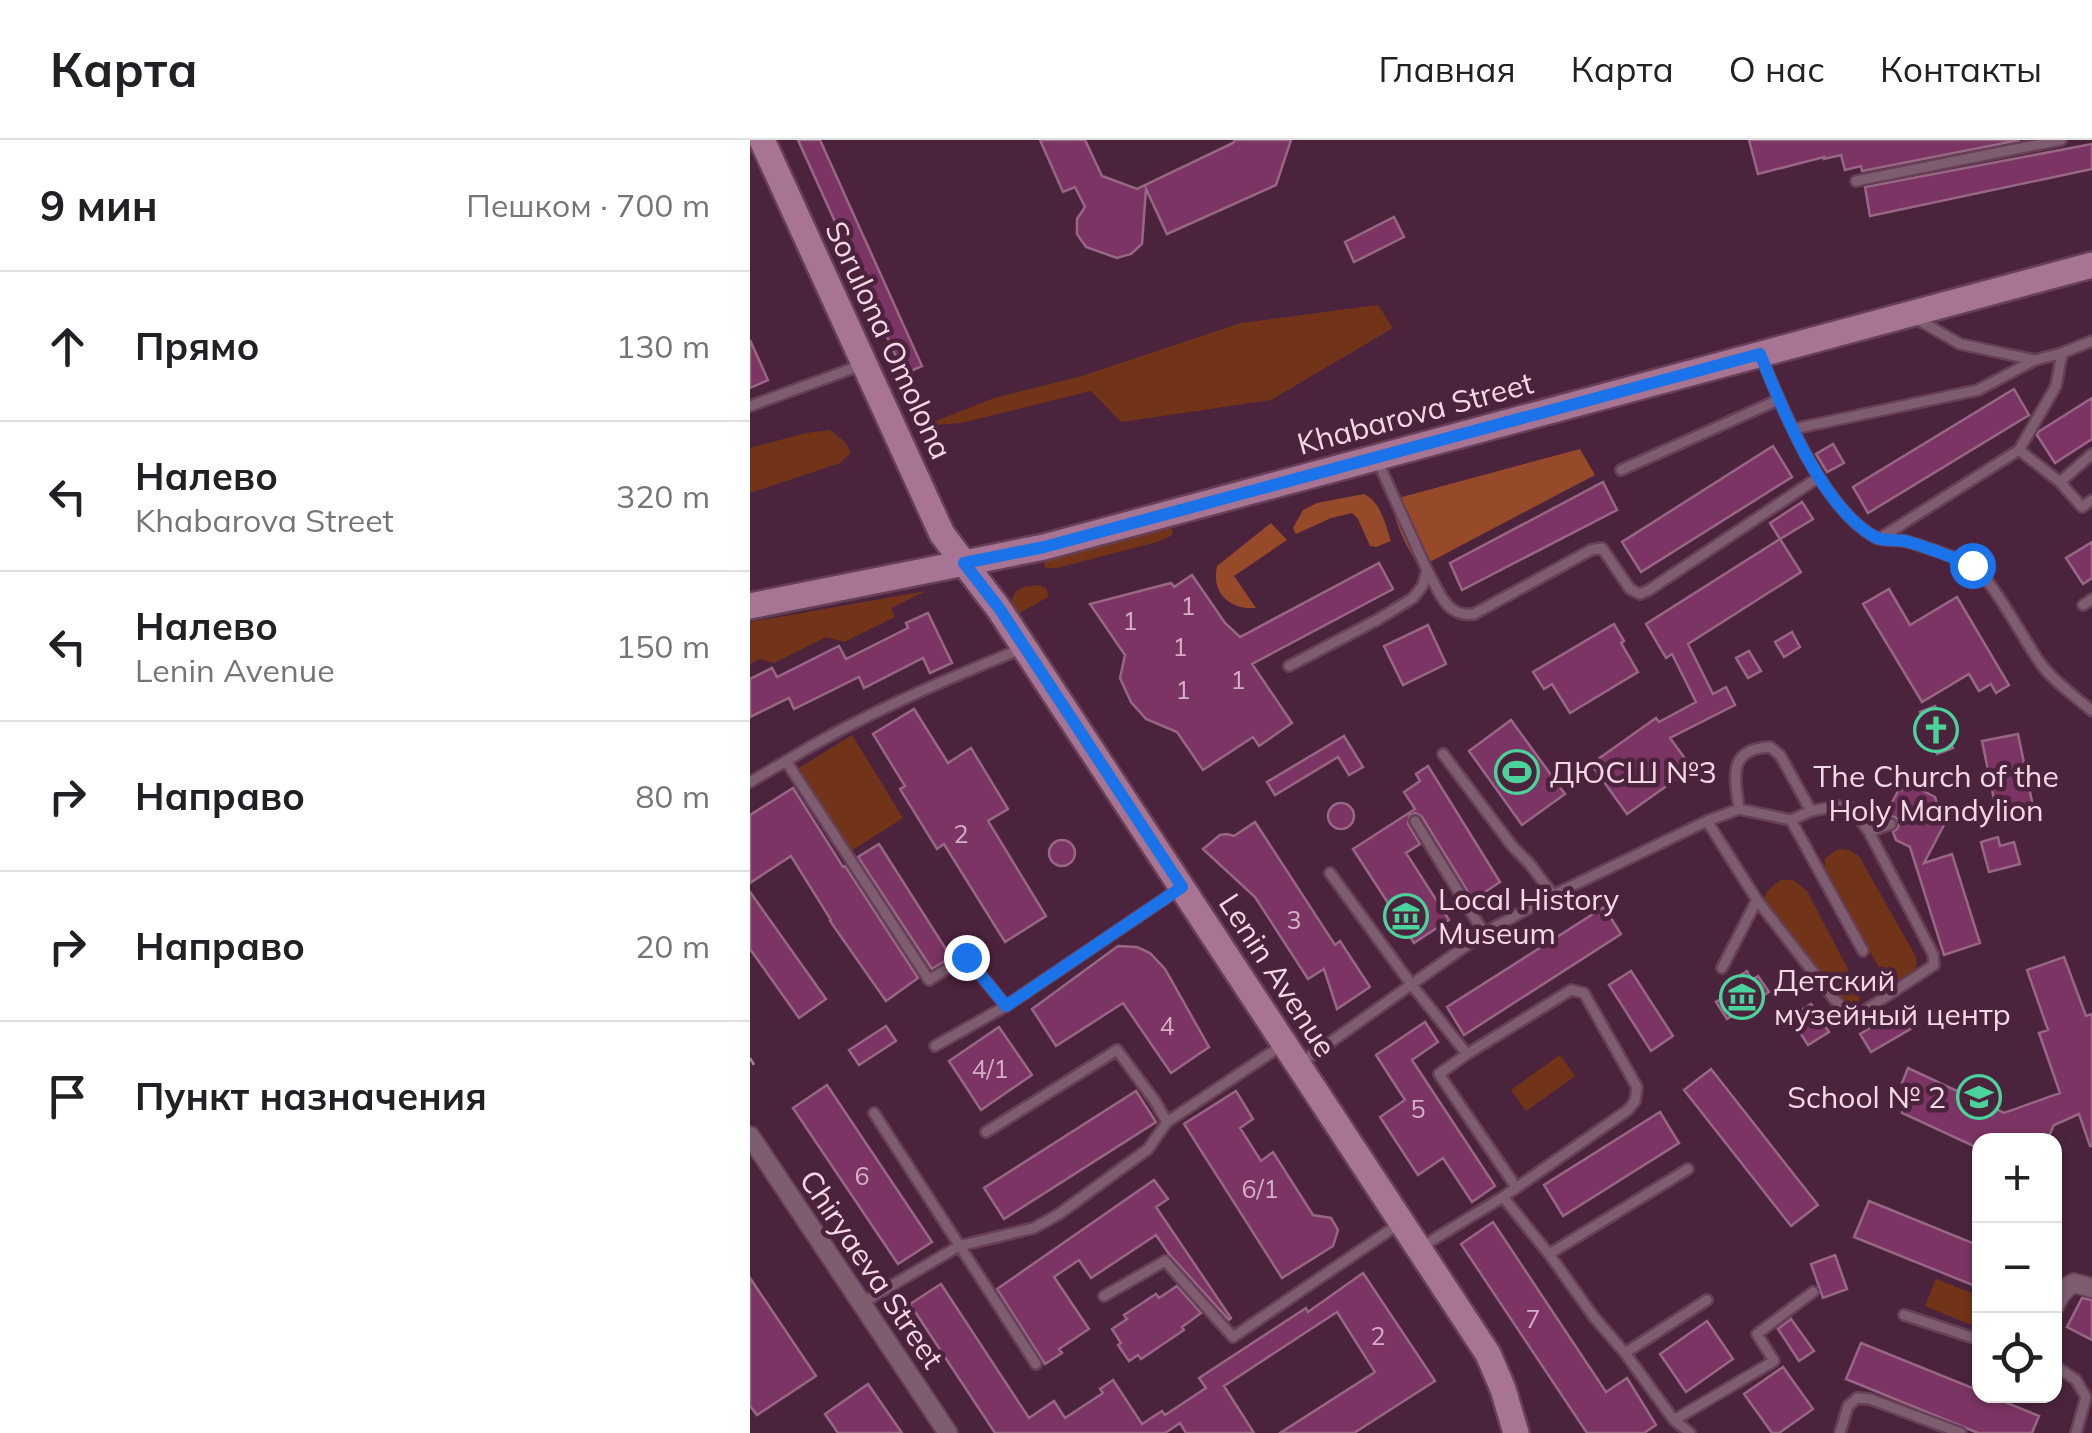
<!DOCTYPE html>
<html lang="ru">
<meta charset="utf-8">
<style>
:root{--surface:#fff;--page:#f2f2f2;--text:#202124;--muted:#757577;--line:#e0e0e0}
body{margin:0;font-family:Mulish,sans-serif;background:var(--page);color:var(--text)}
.controls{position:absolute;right:30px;bottom:30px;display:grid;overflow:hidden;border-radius:20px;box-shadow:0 2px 8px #0004}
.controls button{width:90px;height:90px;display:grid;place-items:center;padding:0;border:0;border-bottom:2px solid var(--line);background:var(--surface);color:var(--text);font:50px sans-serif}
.stop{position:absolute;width:30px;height:30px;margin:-22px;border:8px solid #1a73e8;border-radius:50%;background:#fff}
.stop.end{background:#1a73e8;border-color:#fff;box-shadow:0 2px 10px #0008}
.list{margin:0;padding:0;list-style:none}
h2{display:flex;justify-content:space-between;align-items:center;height:130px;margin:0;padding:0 40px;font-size:42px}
h2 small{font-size:32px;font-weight:400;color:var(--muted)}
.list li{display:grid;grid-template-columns:65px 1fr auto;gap:30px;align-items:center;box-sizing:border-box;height:150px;padding:0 40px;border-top:2px solid var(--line)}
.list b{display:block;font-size:38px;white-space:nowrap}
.list p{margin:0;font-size:32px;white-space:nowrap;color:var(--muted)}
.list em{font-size:32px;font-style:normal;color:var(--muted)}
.icon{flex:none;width:55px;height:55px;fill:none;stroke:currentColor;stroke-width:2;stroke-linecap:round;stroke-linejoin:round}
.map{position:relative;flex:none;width:1342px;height:1293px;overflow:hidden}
header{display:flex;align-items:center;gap:60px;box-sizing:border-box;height:140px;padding:0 50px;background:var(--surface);border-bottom:2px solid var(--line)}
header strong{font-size:48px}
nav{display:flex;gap:55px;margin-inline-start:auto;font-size:35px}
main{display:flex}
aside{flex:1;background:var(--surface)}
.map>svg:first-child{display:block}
</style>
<header>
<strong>Карта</strong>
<nav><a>Главная</a><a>Карта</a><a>О нас</a><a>Контакты</a></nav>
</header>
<main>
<aside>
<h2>9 мин<small>Пешком · 700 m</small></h2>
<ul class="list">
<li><svg class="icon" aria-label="ahead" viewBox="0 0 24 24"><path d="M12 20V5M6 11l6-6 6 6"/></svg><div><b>Прямо</b></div><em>130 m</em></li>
<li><svg class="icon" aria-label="left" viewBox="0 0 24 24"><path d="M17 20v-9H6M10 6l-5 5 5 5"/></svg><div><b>Налево</b><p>Khabarova Street</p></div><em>320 m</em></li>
<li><svg class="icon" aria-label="left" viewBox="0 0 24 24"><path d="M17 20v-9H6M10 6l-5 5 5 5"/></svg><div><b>Налево</b><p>Lenin Avenue</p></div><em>150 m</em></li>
<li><svg class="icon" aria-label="right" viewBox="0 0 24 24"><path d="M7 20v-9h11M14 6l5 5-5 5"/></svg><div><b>Направо</b></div><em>80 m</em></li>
<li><svg class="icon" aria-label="right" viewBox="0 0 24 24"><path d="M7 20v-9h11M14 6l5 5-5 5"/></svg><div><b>Направо</b></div><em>20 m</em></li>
<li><svg class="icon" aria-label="arrive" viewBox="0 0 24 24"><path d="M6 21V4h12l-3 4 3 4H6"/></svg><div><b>Пункт назначения</b></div></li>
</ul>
</aside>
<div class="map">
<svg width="1342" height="1293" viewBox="0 0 1342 1293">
<rect width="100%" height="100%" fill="#4c233d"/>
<path fill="#723419" d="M628 165 643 188 521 260 371 282 341 251 211 283 173 286 244 258 332 236 491 183Z
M80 290 95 302 101 313 90 323 0 353V308L56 293Z
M421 388 423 392 421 396 407 402 307 428H296L293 421 319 412Z
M289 445 297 449 298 457 268 474 261 461 266 451 274 447Z
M176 451 141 468 145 477 94 502 76 497 24 523 10 519 0 524V482Z
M102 595 153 678 101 711 49 628Z
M1088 709 1099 710 1109 716 1166 817C1170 832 1156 835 1145 841L1136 839 1075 736V719Z
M1031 740H1043L1057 751 1110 852 1109 862C1101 869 1093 876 1083 868L1017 777C1009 759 1015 750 1031 740Z
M810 915 825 936 776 971 761 950Z
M1186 1139 1229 1156V1188L1175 1166Z"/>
<path fill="#974a29" d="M830 309 845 335 672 426C657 414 644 379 641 360Z
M614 354C631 362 635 384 641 401L626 407 620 406 608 379 602 373 581 378 546 394 543 388 553 370 567 363Z
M521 383 537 400 484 436 506 468C480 470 461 453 467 426Z"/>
<path fill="#7b3463" stroke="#976784" stroke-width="2.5" d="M48 0H70L172 226 154 234Z
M290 0H335L352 36 387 49 483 3 485 0H541L526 45 417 94 396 49 392 104 381 114 367 118 336 107 327 94V79L335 67 325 47 313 52Z
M999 0H1270L1112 31 1111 26 1095 30 1091 15 1074 19V17L1008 34Z
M1342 4V29L1120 76 1115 47Z
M644 77 654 97 604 122 595 102Z
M0 200 18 240 0 248Z
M1264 249 1279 275 1118 373 1103 347Z
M1342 258V299L1305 323 1287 295 1288 292Z
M1083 304 1094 323 1077 332 1066 314Z
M1023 306 1042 337 891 432 872 402Z
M853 342 867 370 712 450 700 423Z
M1052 362 1063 379 1030 399 1020 383Z
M1030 399 1051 432 938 504 963 554 976 547 985 565 920 598 942 628 877 674 841 624 906 578 909 582 946 562 922 514 916 518 896 484Z
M1342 402V438L1333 444 1316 418Z
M629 423 643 449 502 524 542 583 509 606 503 597 453 630 427 592 396 579 381 562 370 538 375 515 340 464 421 443 424 447 442 435 475 483 490 497Z
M1139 449 1160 485 1207 457 1259 545 1246 553 1241 544 1229 551 1219 534 1172 562 1113 464Z
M178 473 202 523 180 533 173 518 114 548 109 537 44 569 39 558 0 577V539L22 528 27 537 89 506 96 519 158 488 156 483Z
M864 484 874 501 871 503 888 532 820 573 802 544 794 549 783 532Z
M678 485 696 524 653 545 634 506Z
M1042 492 1050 507 1034 517 1025 502Z
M999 511 1011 531 998 538 986 518Z
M1185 566 1203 608 1187 614 1170 572Z
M164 569 198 623 221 608 258 669 238 681 296 776 255 802 194 704 187 709 150 649 155 646 123 594Z
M761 580 815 654 772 685 719 611Z
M1268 594 1284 671 1248 679 1232 601Z
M594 596 613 627 599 635 588 617 525 655 517 642Z
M678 626 750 742 723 760 672 677 666 673 660 675 658 684 670 704 656 713 699 780 664 803 603 709 665 669 654 652 670 641 666 634Z
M1164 646 1185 657 1194 685 1174 723 1202 714 1230 803 1194 815 1160 707 1146 700 1143 692 1148 688 1149 682 1145 677 1138 676 1137 672 1148 651Z
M43 648 93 727 95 726 168 838 136 861 80 781 81 780 41 716 0 743V675Z
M578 676a13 13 0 1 1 26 0a13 13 0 1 1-26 0Z
M505 682 585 805 590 801 620 847 587 869 574 829 558 839 505 757 453 709 470 695 477 694 484 696Z
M1248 697 1250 706 1264 702 1270 724 1239 732 1231 702Z
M299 713a13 13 0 1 1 26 0a13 13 0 1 1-26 0Z
M129 704 201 817 182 829 108 717Z
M0 752 76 859 49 878 0 809Z
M854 767 871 794 714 895 697 867Z
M368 806 387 807 400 813 415 829 459 907 421 933 373 863 306 906 282 869Z
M1314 817 1336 876 1342 874V1006H1340L1329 974 1304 985 1297 1000H1230V1009L1152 973 1158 960 1152 943 1158 928 1254 973 1310 953 1289 893 1298 890 1277 830Z
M881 831 923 896 901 911 859 845Z
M997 831 1002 840 1008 836 1019 852 977 879 966 862 988 849 983 840Z
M1061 864 1079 892 1058 905 1040 877Z
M1158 866 1169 884 1121 912 1110 894Z
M675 882 688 902 662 920 745 1046 722 1062 693 1018 668 1035 630 977 655 960 626 915Z
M136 886 146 901 109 925 99 910Z
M249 887 282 935 231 970 199 921Z
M961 929 1068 1065 1041 1086 934 950Z
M77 945 182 1102 148 1124 43 968Z
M386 951 406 982 254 1079 234 1048Z
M486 951 503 979 490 988 511 1021 523 1012 563 1075 581 1078 588 1090 583 1106 532 1138 434 984Z
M910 972 929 1003 813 1076 794 1045Z
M404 1040 418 1059 406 1067 481 1178 479 1180 419 1114 406 1095 341 1138 329 1120 304 1137 339 1189 309 1209 312 1213 295 1224 247 1149Z
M1119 1061 1230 1106V1148L1104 1097Z
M743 1082 856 1252 877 1238 906 1285 894 1293H837L711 1104Z
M1085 1115 1097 1149 1073 1158 1061 1124Z
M613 1133 685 1241 604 1293H530L625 1232 587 1172 474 1246 504 1293H436L430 1283 415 1293H245L160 1164 191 1144 279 1278 304 1261 315 1278 353 1253 350 1249 363 1240 392 1284 412 1271 415 1275 456 1248 449 1238 556 1168 558 1172Z
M0 1138 66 1236 7 1275 0 1266Z
M427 1146 451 1173 432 1187 434 1190 391 1219 388 1215 379 1221 368 1205 371 1203 362 1189 377 1179 374 1175 406 1154 409 1158Z
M1332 1158 1342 1160V1200L1317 1187Z
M1041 1179 1064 1211 1049 1221 1028 1189Z
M957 1181 983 1219 936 1252 910 1214Z
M1111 1203 1230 1251V1256H1240L1289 1276 1282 1293H1228L1096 1239Z
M1033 1227 1063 1269 1029 1293H1022L994 1254Z
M118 1244 152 1293H88L75 1274Z"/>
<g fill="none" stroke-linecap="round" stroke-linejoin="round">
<g stroke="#674058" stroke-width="14">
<path id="lane" d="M1106 41 1311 0
M1165 178 1210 204 1285 220 1312 213 1342 201
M1012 218C1033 271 1074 370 1125 397 1134 402 1146 399 1155 401 1169 405 1209 418 1220 424 1242 437 1274 501 1291 524 1304 542 1325 556 1342 571
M0 266 112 225
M1043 289 1228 250 1285 220
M1269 310 1306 246 1312 213
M1342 314 1310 342 1332 367 1342 360
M871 330 1028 260
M1130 398 1269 310 1310 342
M677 430C689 451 696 478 724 474L841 410 852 408 880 449 890 454 899 450 1069 337
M1333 465 1342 459
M539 526 627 480 663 458 673 445 677 430 627 320
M36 621C111 575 190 542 271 509
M0 642 36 621 179 840 216 817 256 866
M989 669C985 637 977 609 1020 607L1030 615 1061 671
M1041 680 1113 811
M665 681 734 793
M957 681 1007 760 1084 859 1098 873 1114 871 1184 825 1183 814 1119 692
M580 733 661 844 717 914
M803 755 957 681 989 669 1041 680 1061 671 1087 666 1102 668 1119 692 1141 684
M972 828 1007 760
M185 906 256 866 429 749
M551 923 734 793 803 755 779 723 763 707 693 614
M124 973 286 1224
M236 992 367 910 405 961 417 982
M753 1057 878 970 885 961 887 947 834 853 821 850 717 914 689 934 766 1047
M671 1107 753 1057 799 1114 844 1177 875 1213 924 1280 940 1293
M799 1114 938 1029
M354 1156 415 1121 483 1197 649 1084
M112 1163 209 1106 284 1088 309 1074 398 1009 417 982 534 904
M1154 1175 1230 1200
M875 1213 957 1160
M1304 1225 1326 1240 1336 1257 1326 1293
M924 1280 1024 1221 1007 1194 1063 1152
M1090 1293 1098 1266 1107 1258 1120 1259 1211 1293"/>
</g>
<g stroke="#674058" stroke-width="22">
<path id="street" d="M0 996 198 1293
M1304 1167C1309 1156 1313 1149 1324 1143L1342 1148"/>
</g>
<g stroke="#674058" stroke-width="30">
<path id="secondary" d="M12 0 192 394 249 469 738 1214 753 1249 766 1293
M0 466 294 407 1342 125"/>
</g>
<path stroke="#a68599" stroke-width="2.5" stroke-dasharray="8 5" stroke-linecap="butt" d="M0 918 4 925 0 928"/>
<use href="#lane" stroke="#7e5d71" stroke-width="9"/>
<use href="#street" stroke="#7e5d71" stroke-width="18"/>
<use href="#secondary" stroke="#a87493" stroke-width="25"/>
</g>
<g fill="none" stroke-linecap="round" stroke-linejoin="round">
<path stroke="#1a73e8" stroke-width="12" d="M216 817 256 866 432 747 249 468 214 423 294 407 1010 214C1032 269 1072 368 1125 397 1134 402 1145 399 1155 401 1178 407 1200 417 1222 425"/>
</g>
<defs>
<g id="church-ring" transform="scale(2.25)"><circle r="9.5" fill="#4c233d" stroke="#4ad49c" stroke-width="1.5"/><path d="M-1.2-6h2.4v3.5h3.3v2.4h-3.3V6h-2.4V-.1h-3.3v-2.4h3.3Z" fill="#4ad49c"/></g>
<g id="stadium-ring" transform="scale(2.25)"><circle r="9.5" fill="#4c233d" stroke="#4ad49c" stroke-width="1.5"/><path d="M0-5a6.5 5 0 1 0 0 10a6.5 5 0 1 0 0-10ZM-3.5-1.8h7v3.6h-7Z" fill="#4ad49c"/></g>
<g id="museum-ring" transform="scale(2.25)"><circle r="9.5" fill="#4c233d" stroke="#4ad49c" stroke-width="1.5"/><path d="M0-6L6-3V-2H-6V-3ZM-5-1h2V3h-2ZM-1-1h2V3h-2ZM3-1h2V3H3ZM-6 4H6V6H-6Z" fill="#4ad49c"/></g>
<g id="school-ring" transform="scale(2.25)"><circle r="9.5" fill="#4c233d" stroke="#4ad49c" stroke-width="1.5"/><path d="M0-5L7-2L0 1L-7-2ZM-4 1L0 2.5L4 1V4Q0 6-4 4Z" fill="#4ad49c"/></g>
</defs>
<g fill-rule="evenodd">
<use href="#church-ring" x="1186" y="590"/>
<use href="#stadium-ring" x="767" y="632"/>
<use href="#museum-ring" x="656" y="776"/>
<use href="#museum-ring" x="992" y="857"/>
<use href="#school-ring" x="1229" y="957"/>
</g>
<g text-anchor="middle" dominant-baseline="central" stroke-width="9" stroke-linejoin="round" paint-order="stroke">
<g font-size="25" fill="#d5afc6">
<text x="438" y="465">1</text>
<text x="380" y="480">1</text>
<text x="430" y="506">1</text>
<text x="488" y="539">1</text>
<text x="433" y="549">1</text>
<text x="211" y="693">2</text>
<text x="544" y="779">3</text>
<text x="417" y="885">4</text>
<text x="240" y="928">4/1</text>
<text x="668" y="968">5</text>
<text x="112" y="1035">6</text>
<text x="510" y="1048">6/1</text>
<text x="783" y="1178">7</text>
<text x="628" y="1195">2</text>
</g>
<g font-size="30" fill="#f3d8e7" stroke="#4c233d">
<text transform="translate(139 200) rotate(65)">Sorulona Omolona</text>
<text transform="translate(665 273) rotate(-15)">Khabarova Street</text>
<text transform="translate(528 835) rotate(57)">Lenin Avenue</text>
<text transform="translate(122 1129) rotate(56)">Chiryaeva Street</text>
</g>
<g font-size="30" fill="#f3d8e7" stroke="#4c233d" text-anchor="start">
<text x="800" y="632">ДЮСШ №3</text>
<text x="1186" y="636" text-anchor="middle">The Church of the<tspan x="1186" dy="34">Holy Mandylion</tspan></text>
<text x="688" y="759">Local History<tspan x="688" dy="34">Museum</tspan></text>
<text x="1024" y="840">Детский<tspan x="1024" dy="34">музейный центр</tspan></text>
<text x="1196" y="957" text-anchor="end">School № 2</text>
</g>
</g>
</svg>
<div class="controls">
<button>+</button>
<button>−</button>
<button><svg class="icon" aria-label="locate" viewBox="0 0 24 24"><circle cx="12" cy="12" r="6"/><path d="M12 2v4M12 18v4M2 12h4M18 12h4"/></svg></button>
</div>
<div class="stop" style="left:1222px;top:425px"></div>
<div class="stop end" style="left:216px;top:817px"></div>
</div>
</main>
